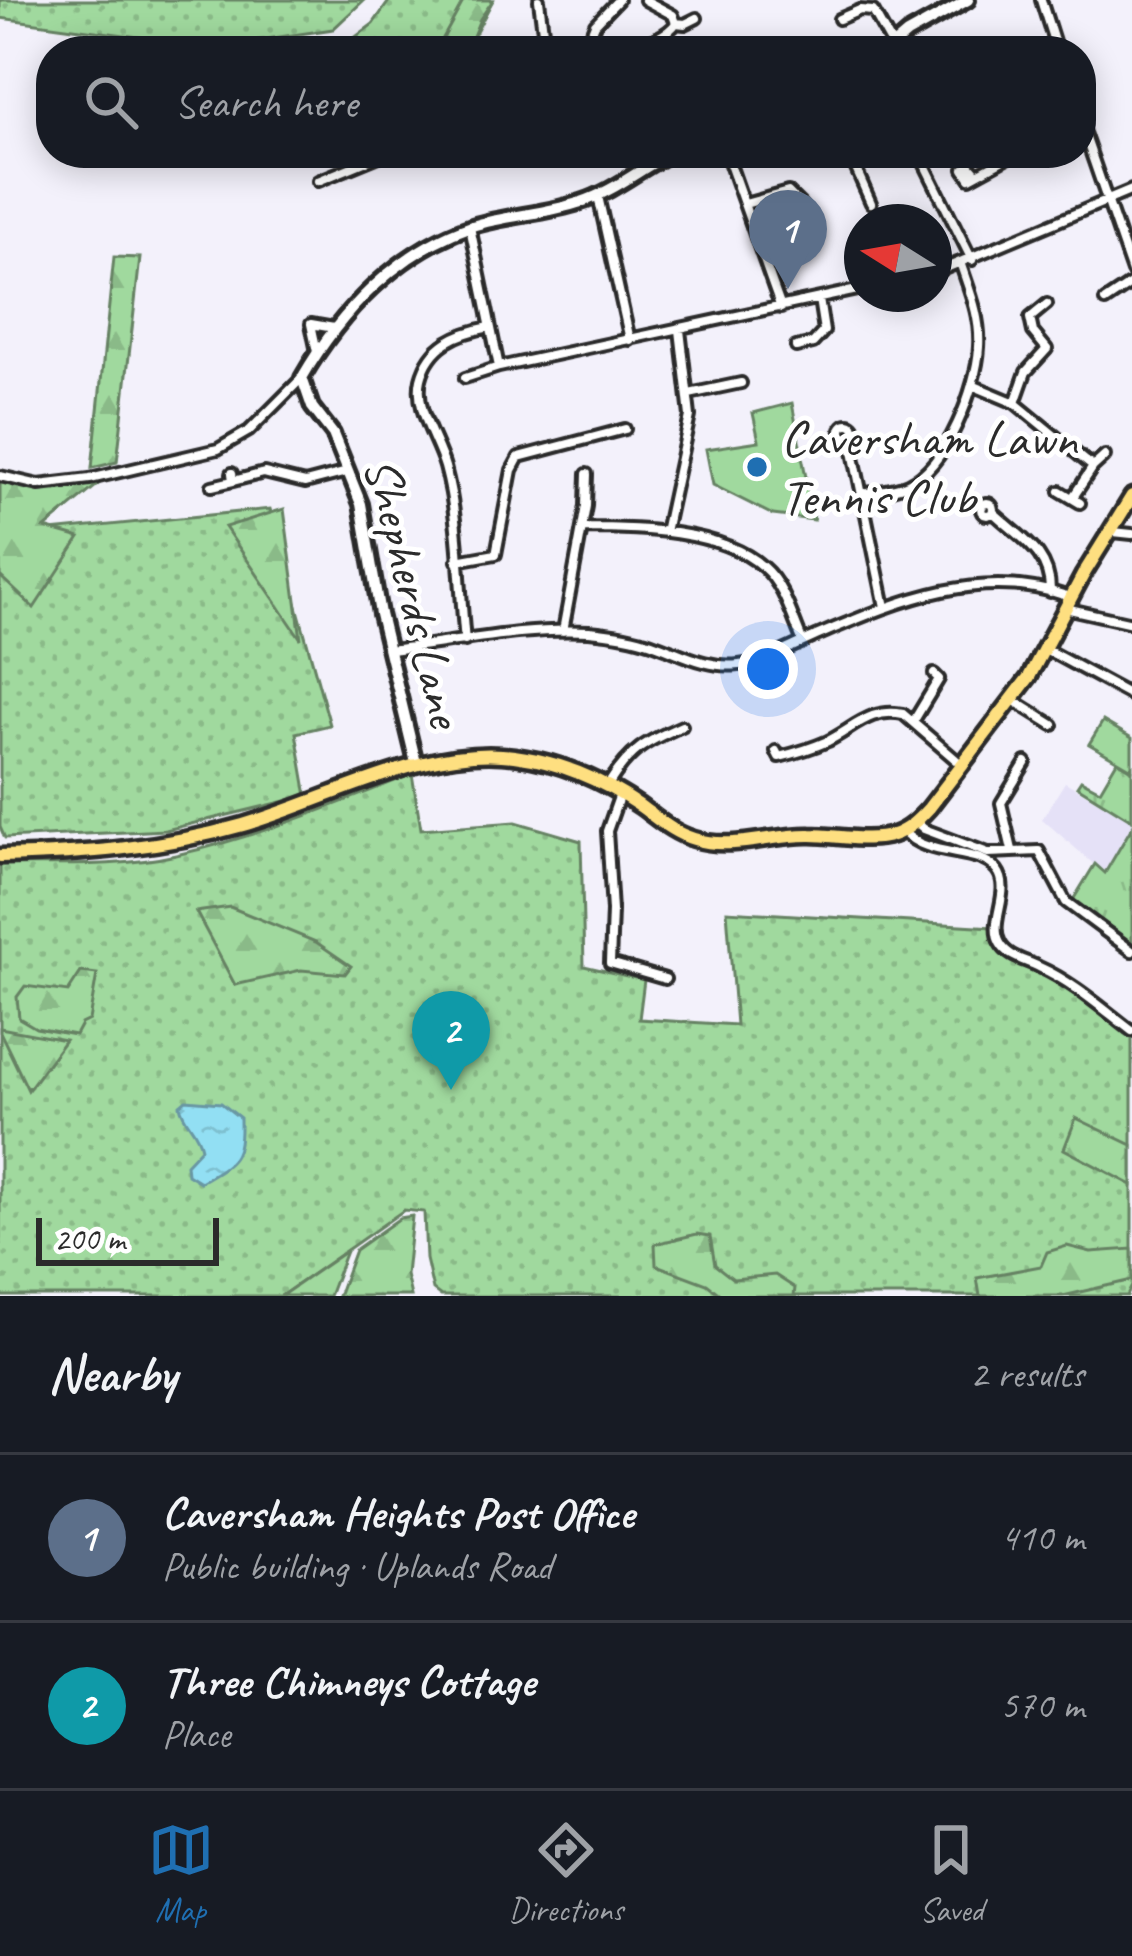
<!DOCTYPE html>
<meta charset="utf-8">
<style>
:root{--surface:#171b24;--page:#242831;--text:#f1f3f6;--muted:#9ea1a6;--line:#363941;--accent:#1f6fb2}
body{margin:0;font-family:Caveat,sans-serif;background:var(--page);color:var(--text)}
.compass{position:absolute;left:844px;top:204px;width:108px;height:108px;border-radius:50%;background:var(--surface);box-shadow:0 6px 30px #0003;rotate:281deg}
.scale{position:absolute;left:36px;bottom:30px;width:183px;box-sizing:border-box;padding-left:12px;border:6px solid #2b2b2b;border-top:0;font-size:33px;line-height:42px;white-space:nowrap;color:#2b2b2b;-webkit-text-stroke:9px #fff;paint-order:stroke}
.you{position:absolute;left:768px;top:669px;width:42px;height:42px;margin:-30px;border:9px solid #fff;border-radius:50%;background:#1a73e8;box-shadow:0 0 0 18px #1a73e833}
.badge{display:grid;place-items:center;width:78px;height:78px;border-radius:50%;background:var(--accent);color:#fff;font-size:39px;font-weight:700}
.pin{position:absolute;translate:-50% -99px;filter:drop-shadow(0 3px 6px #0008)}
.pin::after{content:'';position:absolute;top:63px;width:42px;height:36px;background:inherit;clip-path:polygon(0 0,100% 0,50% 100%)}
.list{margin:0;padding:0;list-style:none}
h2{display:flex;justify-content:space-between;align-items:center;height:156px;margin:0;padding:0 48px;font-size:51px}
h2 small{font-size:39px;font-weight:400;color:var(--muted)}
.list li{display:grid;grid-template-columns:78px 1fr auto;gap:36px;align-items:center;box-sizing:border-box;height:168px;padding:0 48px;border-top:3px solid var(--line)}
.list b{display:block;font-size:45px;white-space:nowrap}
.list p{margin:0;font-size:39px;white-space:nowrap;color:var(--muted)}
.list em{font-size:39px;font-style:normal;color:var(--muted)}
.icon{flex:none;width:66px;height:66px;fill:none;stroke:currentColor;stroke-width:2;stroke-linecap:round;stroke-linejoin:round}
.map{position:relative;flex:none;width:1132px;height:1296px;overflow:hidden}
.search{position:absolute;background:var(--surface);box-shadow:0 6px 30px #0003;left:36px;right:36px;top:36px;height:132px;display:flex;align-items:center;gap:30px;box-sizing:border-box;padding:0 42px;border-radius:48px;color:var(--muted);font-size:45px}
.sheet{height:492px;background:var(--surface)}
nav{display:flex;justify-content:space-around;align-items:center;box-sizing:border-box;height:168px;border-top:3px solid var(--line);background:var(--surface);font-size:33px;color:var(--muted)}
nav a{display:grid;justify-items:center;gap:6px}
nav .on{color:var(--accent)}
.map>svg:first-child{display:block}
</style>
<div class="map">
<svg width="1132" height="1296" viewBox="0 0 1132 1296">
<defs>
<pattern id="grass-dots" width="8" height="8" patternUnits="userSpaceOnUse" patternTransform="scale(3)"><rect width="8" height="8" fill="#a0d99e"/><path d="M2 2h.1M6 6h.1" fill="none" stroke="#8aba88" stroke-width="1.8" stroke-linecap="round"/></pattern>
<pattern id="forest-firs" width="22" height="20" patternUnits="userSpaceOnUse" patternTransform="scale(3)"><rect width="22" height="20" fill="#a0d99e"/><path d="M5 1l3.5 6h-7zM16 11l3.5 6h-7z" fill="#8aba88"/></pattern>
<pattern id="park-tufts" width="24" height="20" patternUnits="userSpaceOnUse" patternTransform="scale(3)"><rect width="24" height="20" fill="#a0d99e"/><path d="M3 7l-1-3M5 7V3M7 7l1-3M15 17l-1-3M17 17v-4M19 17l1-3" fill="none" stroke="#8aba88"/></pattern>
<pattern id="water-ripples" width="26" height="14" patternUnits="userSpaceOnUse" patternTransform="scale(3)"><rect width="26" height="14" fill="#92dff3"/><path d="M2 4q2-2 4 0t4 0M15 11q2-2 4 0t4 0" fill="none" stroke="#7ec0d0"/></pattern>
</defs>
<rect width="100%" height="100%" fill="#f3f1fb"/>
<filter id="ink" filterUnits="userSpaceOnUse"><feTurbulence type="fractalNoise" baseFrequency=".00833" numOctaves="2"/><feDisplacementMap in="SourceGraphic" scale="24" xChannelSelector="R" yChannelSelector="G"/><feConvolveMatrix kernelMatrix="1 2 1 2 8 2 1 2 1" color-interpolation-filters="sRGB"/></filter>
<g filter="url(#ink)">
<path fill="#e5e1f7" d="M1065 782 1132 820V827L1105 874 1042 819Z"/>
<path fill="url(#grass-dots)" stroke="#668264" stroke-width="3" d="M0 0H364L333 29 212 47 0 18Z
M390 0H493L466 51H337L373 24Z
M270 509 330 725 296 733 307 796 166 830 5 838 0 827V536Z
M412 774 421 829 516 822 581 841 584 966 644 980 639 1019 736 1025 727 911 993 927 997 945 1132 1032V1286L1127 1296H441L433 1290 426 1259 424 1212 404 1210 281 1296H0V865C57 864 119 868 176 855 257 837 335 805 412 774Z"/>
<path fill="url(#forest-firs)" stroke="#668264" stroke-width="3" d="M464 0H493L480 19 467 51H436Z
M114 257 140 258 117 462 92 468Z
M0 479 56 490 101 482 45 528 80 538 34 608 0 576Z
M284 509 301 639 225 527Z
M230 907 316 942 351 966 345 974 301 970 235 985 196 912Z
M81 972 97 974 89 1020 81 1024 75 1035 36 1028 19 1018 17 997 25 986 68 992Z
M0 1028 65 1040 28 1090 0 1032Z
M1076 1118 1132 1145V1185L1064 1149Z
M412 1216 406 1275 411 1296H338L355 1250 400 1218Z
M697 1234 710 1236 715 1265 733 1279 775 1275 795 1288 794 1296H722L707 1284 656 1265 655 1244Z
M1067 1246 1091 1252 1132 1249V1280L1063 1296H980L977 1278 1041 1266 1047 1252Z
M346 1251 329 1296H281Z"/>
<path fill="url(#park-tufts)" stroke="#668264" stroke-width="3" d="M1117 761 1132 770V820L1077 786 1081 780 1100 790Z
M1132 827V943L1073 900 1095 864 1105 873Z"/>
<path fill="#a0d99e" stroke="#668264" stroke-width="3" d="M792 403 814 520 773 515 713 485 706 449 759 441 753 413Z
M1103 721 1132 738V769L1089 744Z"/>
<path fill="url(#water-ripples)" stroke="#6997a3" stroke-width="3" d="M186 1100 221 1103 240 1118C241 1159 235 1162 200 1182L187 1174 186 1164 201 1148C198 1130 183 1122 180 1105Z"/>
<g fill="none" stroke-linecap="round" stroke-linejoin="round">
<g stroke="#2b2b2b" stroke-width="16">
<path id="street" d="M539 0 545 47
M1041 0 1057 51
M839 19 860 10 873 11 892 45
M676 23 685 24 697 18
M633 46C643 47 670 33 676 23L673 15 645 0
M538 51 564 43 584 46
M584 51 595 24 618 0
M1081 124 1132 272
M634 153 643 167
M726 153 781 308
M849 153 871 203
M919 153 972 260
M977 174 970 166 964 169 970 178 1016 153
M318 181 386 153
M598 196 630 340
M745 204 788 192 801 205
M470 227 499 367
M934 273 1132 190
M1105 301 1132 283
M796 347 813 343 824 331 819 299
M317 352 311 324 334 328
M465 378 499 367 862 289
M972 385 1015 403 1093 467 1105 456
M689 394 741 383
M1015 403 1026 372 1047 349 1033 332 1030 318 1047 304
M841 431a7 7 0 1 1 14 0a7 7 0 1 1-14 0Z
M850 437 885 607
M232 473 233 481 264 473 305 483 347 472
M0 476 39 485 90 479 218 449 249 431 301 379
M212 486 233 481
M1060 491 1080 503
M862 494C876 491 895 490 908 484 947 466 977 387 979 347 981 318 970 292 961 265
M1073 497 1093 467
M981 509a6 6 0 1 1 12 0a6 6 0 1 1-12 0Z
M993 512C1019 537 1051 552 1050 592
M582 528C635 528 721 529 763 567 784 585 792 617 803 642
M665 532 690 416 680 330
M1113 532 1132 534
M457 561 496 554 512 470 519 457 625 429
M1065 608 1132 623
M563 631 586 506 587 474
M465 641C459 585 460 522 445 467 437 439 414 409 421 379 430 344 458 333 490 327
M1045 649 1132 696
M389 650C454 643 524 627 589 631 610 633 632 636 652 643 681 653 707 669 739 665 765 662 791 647 816 636 897 602 980 565 1070 597
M1013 700 1053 725
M913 722 939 679 934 674
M776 751 779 757C796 753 812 748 828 741 854 728 872 707 903 714L961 764
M608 785C630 750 645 742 682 726
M620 794 607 831 612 911 610 963 665 979
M916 822 924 829 988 853 1039 851 1066 902 1132 951
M903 831C927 859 979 847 997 870 1013 891 988 922 1000 943 1008 958 1026 960 1039 967 1073 982 1103 1009 1132 1031
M1012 850 1001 803 1026 762"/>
</g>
<g stroke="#2b2b2b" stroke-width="20">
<path id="secondary" d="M887 51 907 34 968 0
M416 763 380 614 361 504 333 434 312 407 302 378C340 312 398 251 472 226 508 215 546 214 581 202 613 192 641 168 671 153"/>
</g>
<g stroke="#2b2b2b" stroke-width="21">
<path id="primary" d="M0 856C83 854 163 848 243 825 330 800 425 744 514 756 561 762 602 780 640 806 658 819 673 833 694 839 733 851 772 834 811 835 837 835 868 843 893 835 908 830 918 820 929 808L1029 677 1083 575 1132 496"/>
</g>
<use href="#street" stroke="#fff" stroke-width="8"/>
<use href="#secondary" stroke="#fff" stroke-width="10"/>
<use href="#primary" stroke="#fedf80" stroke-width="12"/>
</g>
</g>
<circle fill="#1f6fb2" stroke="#fff" stroke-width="4.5" cx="757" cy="467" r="12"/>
<g text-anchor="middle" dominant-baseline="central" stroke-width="10" stroke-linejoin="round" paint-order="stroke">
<g font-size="51" fill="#2b2b2b" stroke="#fff" text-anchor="start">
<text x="781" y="438">Caversham Lawn<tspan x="781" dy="59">Tennis Club</tspan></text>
</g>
<g font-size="51" fill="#2b2b2b" stroke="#fff">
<text transform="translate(414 592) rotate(76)">Shepherds Lane</text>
</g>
</g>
</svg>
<svg class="compass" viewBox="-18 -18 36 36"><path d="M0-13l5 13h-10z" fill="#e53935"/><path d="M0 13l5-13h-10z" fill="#9ea1a6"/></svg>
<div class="scale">200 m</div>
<div class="you"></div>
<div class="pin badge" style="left:788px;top:289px;background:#5c6f8a">1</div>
<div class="pin badge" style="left:451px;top:1090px;background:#0f9aa8">2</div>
<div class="search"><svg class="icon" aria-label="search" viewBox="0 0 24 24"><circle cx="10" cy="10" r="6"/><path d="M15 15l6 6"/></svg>Search here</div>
</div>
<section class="sheet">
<h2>Nearby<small>2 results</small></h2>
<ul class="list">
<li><span class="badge" style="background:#5c6f8a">1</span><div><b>Caversham Heights Post Office</b><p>Public building · Uplands Road</p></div><em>410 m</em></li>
<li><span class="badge" style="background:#0f9aa8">2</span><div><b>Three Chimneys Cottage</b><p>Place</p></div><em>570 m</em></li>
</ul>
</section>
<nav>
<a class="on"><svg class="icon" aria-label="map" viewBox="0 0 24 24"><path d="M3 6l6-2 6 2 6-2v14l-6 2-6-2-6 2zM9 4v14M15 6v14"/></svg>Map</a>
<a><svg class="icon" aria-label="directions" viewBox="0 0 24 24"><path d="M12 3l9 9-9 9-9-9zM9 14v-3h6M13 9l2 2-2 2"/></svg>Directions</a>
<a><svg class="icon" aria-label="saved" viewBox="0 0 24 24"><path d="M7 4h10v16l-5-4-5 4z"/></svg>Saved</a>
</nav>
